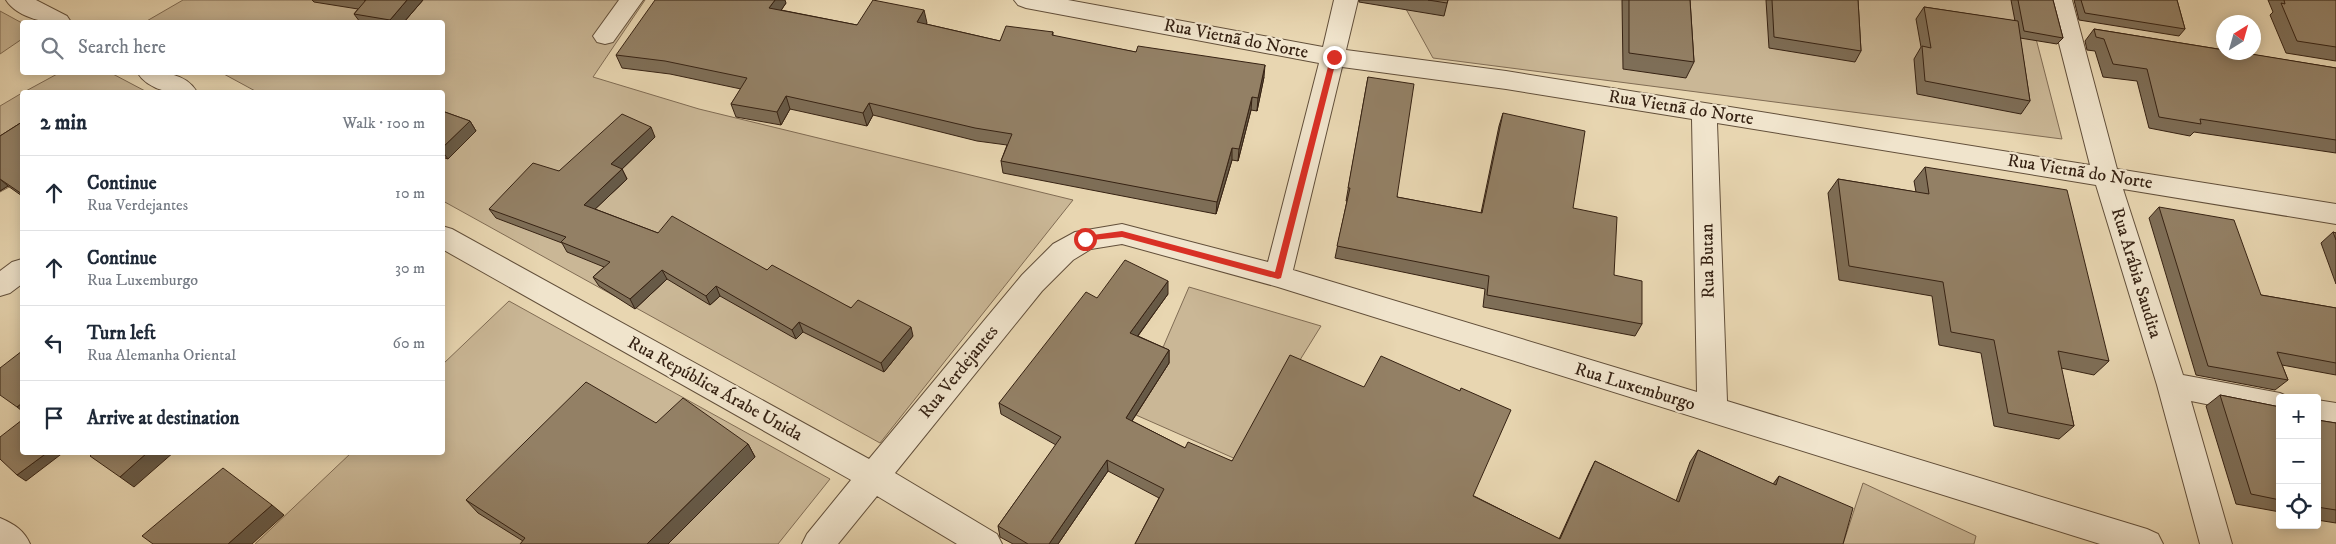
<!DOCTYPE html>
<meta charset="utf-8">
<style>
:root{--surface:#fff;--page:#f6f6f7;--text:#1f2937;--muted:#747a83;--line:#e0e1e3}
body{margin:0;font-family:"IM FELL DW Pica",serif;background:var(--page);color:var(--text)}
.controls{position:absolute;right:15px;bottom:15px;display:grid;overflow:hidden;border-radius:5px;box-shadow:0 2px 12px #0003}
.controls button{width:45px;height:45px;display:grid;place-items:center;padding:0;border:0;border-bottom:1px solid var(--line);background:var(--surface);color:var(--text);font:25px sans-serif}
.compass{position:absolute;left:2216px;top:15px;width:45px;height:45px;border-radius:50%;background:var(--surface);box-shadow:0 2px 12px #0003;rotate:37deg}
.stop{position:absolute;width:15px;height:15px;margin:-11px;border:4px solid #d93025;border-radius:50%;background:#fff}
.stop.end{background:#d93025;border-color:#fff;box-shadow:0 1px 5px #0008}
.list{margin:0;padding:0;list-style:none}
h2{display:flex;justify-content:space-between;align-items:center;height:65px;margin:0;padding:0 20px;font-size:21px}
h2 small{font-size:16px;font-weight:400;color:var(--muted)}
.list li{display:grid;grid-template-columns:32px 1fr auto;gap:15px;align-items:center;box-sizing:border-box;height:75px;padding:0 20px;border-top:1px solid var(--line)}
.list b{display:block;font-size:19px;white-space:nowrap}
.list p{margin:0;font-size:16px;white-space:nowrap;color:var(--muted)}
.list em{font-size:16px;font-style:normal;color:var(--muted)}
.icon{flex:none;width:28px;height:28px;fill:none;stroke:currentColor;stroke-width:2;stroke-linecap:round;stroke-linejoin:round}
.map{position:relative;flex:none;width:2336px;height:544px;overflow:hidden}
.search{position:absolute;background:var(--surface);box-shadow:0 2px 12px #0003;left:20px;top:20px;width:425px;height:55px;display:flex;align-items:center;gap:12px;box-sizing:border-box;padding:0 18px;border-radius:5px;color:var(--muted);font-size:19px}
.panel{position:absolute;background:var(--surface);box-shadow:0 2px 12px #0003;left:20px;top:90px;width:425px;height:365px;border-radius:5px}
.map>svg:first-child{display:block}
</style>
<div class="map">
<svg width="2336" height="544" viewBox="0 0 2336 544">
<rect width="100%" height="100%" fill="#e8d6b1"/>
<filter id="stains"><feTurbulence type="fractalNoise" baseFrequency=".004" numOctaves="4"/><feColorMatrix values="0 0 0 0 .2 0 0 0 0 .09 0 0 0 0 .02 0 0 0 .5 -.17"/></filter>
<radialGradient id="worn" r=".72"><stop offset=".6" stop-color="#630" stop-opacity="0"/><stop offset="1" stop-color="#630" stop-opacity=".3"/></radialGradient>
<path fill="#cab796" stroke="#806c54" d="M183 0H645L593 77 699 109 1073 200 880 443 443 201 442 92H257L222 73 442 72V22H145Z
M1401 0H2026L2062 139 1433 58Z
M0 11 22 23V39L0 54Z
M59 73H111L147 92H24Z
M22 93V180L0 192V106Z
M1189 287 1321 326 1238 460 1136 415 1169 363 1161 352Z
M509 301 830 479 778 544H255L351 453 442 452 443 364Z
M1863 483 1976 536 1974 544H1843Z"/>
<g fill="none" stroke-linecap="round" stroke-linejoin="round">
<g stroke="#624f3a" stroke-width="2">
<path id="minor" d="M6 0H36L67 16 71 22C51 25 18 19 6 0Z
M619 0H643L613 42 605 44 597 42 593 36Z
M1014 0H1068L1323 47 1334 0H1358L1346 50 1506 71 2090 165 2048 0H2072L2117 169 2336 204V224L2123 189 2183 375 2280 393 2291 398H2280V419L2191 401 2232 544H2200L2157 385 2096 185 1717 123 1727 401 2147 529 2158 534 2163 544H2100L1278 287 1122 244 1091 249 1073 260 1042 291 895 473 997 534 1002 544H957L877 496 838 544H802L807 534 851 480 442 249V226L452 229 869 459 1022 275 1053 244 1075 232 1122 224 1268 262 1319 63 1026 8 1018 5ZM1342 67 1506 89 1692 119 1697 392 1293 270Z
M137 72C158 72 185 71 197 92 177 95 149 92 137 72Z
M22 259V284L10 293 0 296V271L12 262Z
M2317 400 2336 403V429L2317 426Z
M0 518C14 524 24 530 30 544H0Z"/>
</g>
<use href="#minor" fill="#f0e4cc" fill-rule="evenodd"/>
</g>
<path fill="#7e6e57" stroke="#362213" d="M312 0H423L404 22H360L354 14 358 9 314 2Z
M1359 0H1448L1444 16 1359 2Z
M1622 0H1690L1694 62 1686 78 1623 69Z
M1766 0H1858L1861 51 1855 62 1769 48Z
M2011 0H2053L2063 38 2057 44 2020 38 2030 101 2021 114 1917 94 1914 59 1921 47 1916 19 1924 7 2015 21Z
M2074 0H2177L2185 29 2179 36 2079 20Z
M2268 0H2336V61L2286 53 2270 15 2273 12Z
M786 3 781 10 857 25 927 23 926 24 1000 41 1053 32V36L1264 77 1257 111 1251 110 1238 161 1232 160 1216 214 1003 173 1001 161 1007 145 977 141 873 115 867 126 790 109 781 125 736 117 731 104 741 89 670 74 622 68 616 55Z
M2094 29 2336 68V153L2194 132 2190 136 2149 128 2137 81 2103 77 2095 51 2087 50 2085 41Z
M1368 77 1397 197 1481 213 1499 126 1503 113 1573 208 1614 275 1642 324 1635 336 1483 307 1485 289 1335 258 1347 201H1346Z
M442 111 470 121 476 131 448 159 442 157Z
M22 122V196L8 186 0 191V136Z
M655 137 622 169 627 179 595 209 658 233 767 270 913 336 884 372 803 332 796 339 720 296 710 305 667 279 635 309 599 286 593 277 604 267 567 252 562 243 496 218 489 209 559 171Z
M1925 167 2109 361 2094 375 2061 368 2074 426 2059 439 1994 426 1981 353 1939 345 1932 296 1839 280 1828 193 1838 179 1916 192 1914 181Z
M2159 207 2261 295 2336 308V375L2282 365 2288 380 2275 390 2196 375 2149 218Z
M2333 232 2336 233V284L2321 243Z
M1168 294 1138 336 1169 350V363L1132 421 1185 448 1232 461 1474 496 1559 539 1589 473 1595 461 1676 501 1690 462 1698 450 1773 484 1779 476 1843 544H1135L1159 498 1108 471 1058 544H1013L1000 537 998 526 1056 445 1001 414 999 403 1097 298Z
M2220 395 2280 407V512L2236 504 2206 406Z
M2317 420 2336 423V523L2317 520Z
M656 423 748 444 755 457 668 544H520L523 541 478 513 466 500Z"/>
<path fill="#675a47" stroke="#362213" d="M407 0H423L404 22H391L390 20Z
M775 0H785L786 3 774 21 769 8Z
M924 10 927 23 920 35 917 22Z
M1265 65 1264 77 1257 111 1258 98Z
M786 96 790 109 781 125 777 112Z
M1252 97 1251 110 1238 161 1239 149Z
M869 103 873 115 867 126 863 113Z
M470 121 476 131 448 159 442 151V148Z
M651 127 655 137 617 174 611 164Z
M1232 148V160L1216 214 1217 202Z
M622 169 627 179 590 214 584 205Z
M0 179 8 186 0 191Z
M662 270 667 279 635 309 630 299Z
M1168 281V294L1131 345 1130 333Z
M716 286 720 296 710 305 706 296Z
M799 322 803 332 796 339 792 330Z
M911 327 913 336 884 372 881 363Z
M1169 350V363L1126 430V418Z
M22 403V411L17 407Z
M748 444 755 457 668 544H647Z
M48 452H64L26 481 17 475Z
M148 452H174L134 487 120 477Z
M1107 460 1108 471 1058 544H1049Z
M272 505 284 515 252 544H228Z"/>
<path fill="#938065" stroke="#362213" d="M364 0H407L390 20 354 14 366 0Z
M655 0H775L769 8 857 25 873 0 924 10 917 22 1000 41 1006 26 1053 32 1052 35 1136 52 1138 46 1265 65 1258 98 1252 97 1239 149 1232 148 1217 202 1001 161 1012 134 975 128 869 103 863 113 786 96 777 112 731 104 747 78 665 61 616 55Z
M1428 0H1448L1447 3Z
M1629 0H1690L1694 62 1629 53Z
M1772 0H1858L1861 51 1774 37Z
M2018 0H2053L2063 38 2024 31Z
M2081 0H2177L2185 29 2085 13Z
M2284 0H2336V47L2297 41 2281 3 2285 4Z
M1924 7 2018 21 2030 101 1925 81 1922 46 1931 48Z
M2094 29 2224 50V52H2239L2336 68V140L2200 119 2201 124 2159 117 2147 69 2113 64 2104 39 2096 37Z
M1368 77 1414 84 1397 197 1482 213 1503 113 1585 131 1573 208 1617 217 1614 275 1642 281V324L1487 295 1489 276 1337 246 1350 188H1348Z
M442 111 470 121 442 148Z
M622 114 651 127 611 164 622 169 584 205 658 233 672 216 767 270 772 265 851 308 858 300 911 327 881 363 799 322 792 330 716 286 706 296 662 270 630 299 593 277 610 262 561 242 566 237 489 209 533 163 559 171Z
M22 122V194L0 179V136Z
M1925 167 2067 190 2109 361 2058 351 2074 426 2008 413 1994 340 1951 332 1943 282 1849 266 1838 179 1929 194Z
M2159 207 2234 220 2261 295 2336 308V363L2277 352 2288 380 2208 366Z
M2333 232 2336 233V240Z
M1125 260 1168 281 1130 333 1169 350 1126 418 1185 448 1188 442 1232 461 1290 355 1364 387 1381 356 1460 391 1461 388 1511 410 1473 496 1560 539 1595 461 1679 502 1698 450 1776 485 1779 476 1853 508 1843 544H1135L1164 489 1107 460 1049 544H1028L998 526 1061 437 999 403 1086 292 1097 298Z
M22 351V403L17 407 0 395V368Z
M586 382 656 423 683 398 748 444 647 544H520L525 538 466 500Z
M2220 395 2280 407V500L2251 494Z
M22 420V452H48L17 475 0 459V437Z
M2317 420 2336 423V510L2317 507Z
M94 452H148L120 477 90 456Z
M223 468 272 505 228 544H153L142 536Z"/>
<path fill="#d93025" d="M1331 55 1337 57 1281 278 1278 279 1122 237 1083 241 1081 239 1085 236 1122 231 1275 272Z"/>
<g text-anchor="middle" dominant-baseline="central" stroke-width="4.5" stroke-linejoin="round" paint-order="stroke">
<g font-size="18" fill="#362213" stroke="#f0e4cc">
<text transform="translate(1236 39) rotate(11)">Rua Vietnã do Norte</text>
<text transform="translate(1681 108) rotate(9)">Rua Vietnã do Norte</text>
<text transform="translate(2080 172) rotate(9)">Rua Vietnã do Norte</text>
<text transform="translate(1708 261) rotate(-91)">Rua Butan</text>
<text transform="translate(2136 273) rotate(73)">Rua Arábia Saudita</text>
<text transform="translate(959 372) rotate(-51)">Rua Verdejantes</text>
<text transform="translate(1635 387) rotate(17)">Rua Luxemburgo</text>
<text transform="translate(715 389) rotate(29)">Rua República Árabe Unida</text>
</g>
</g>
<rect width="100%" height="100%" filter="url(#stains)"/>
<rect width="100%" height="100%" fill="url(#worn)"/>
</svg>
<div class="controls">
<button>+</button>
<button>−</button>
<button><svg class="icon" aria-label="locate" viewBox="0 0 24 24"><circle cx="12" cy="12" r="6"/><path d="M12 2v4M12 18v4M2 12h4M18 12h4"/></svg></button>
</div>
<svg class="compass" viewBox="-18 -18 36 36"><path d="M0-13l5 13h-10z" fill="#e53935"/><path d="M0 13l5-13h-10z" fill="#747a83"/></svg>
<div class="stop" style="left:1085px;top:239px"></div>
<div class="stop end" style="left:1334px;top:57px"></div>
<div class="search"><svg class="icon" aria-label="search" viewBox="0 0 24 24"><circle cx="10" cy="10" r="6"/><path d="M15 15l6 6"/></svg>Search here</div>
<section class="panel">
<h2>2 min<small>Walk · 100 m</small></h2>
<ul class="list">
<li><svg class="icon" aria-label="ahead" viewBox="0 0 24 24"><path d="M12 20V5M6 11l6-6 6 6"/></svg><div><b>Continue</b><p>Rua Verdejantes</p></div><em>10 m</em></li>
<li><svg class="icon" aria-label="ahead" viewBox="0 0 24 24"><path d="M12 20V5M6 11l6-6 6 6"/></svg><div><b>Continue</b><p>Rua Luxemburgo</p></div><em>30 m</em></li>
<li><svg class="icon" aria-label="left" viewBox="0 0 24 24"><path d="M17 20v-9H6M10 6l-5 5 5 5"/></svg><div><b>Turn left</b><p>Rua Alemanha Oriental</p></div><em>60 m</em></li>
<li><svg class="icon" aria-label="arrive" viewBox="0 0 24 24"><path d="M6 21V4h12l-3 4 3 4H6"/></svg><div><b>Arrive at destination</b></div></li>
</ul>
</section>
</div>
